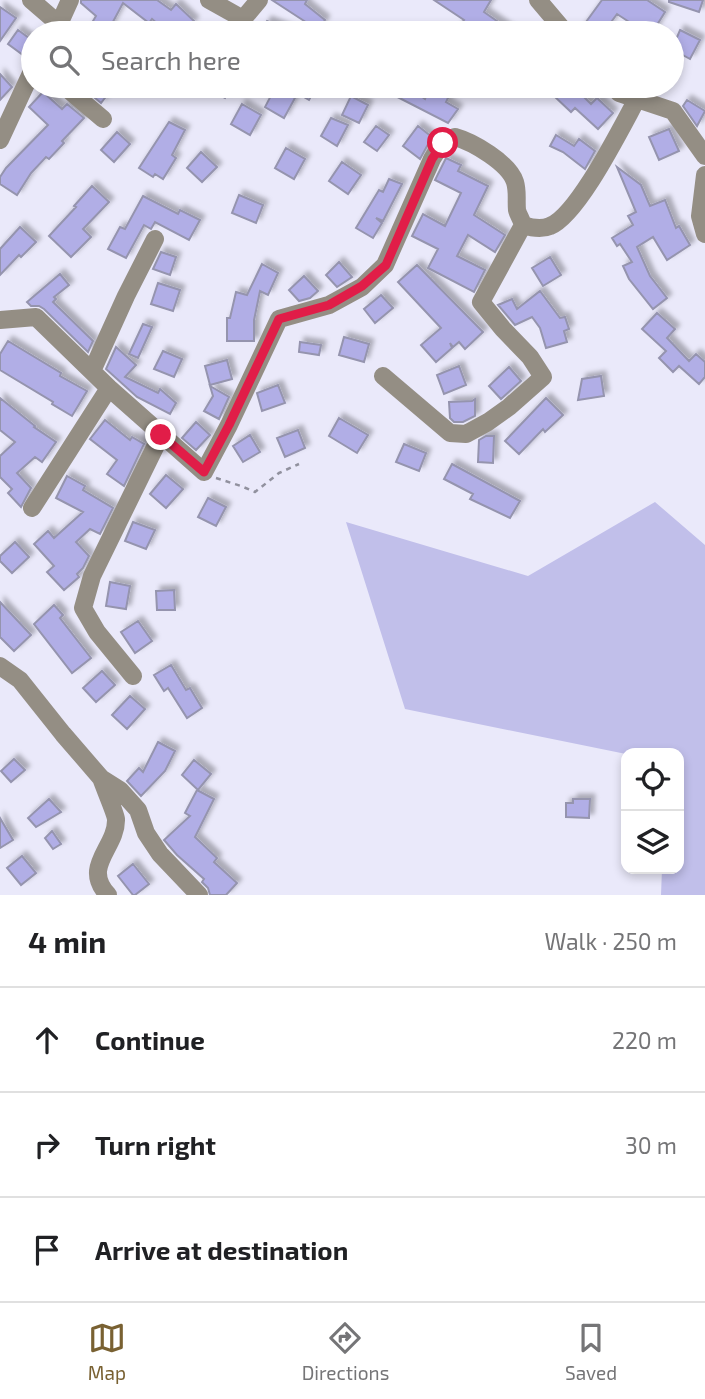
<!DOCTYPE html>
<meta charset="utf-8">
<style>
:root{--surface:#fff;--page:#f6f6f6;--text:#202124;--muted:#757577;--line:#e0e0e0;--accent:#796132}
body{margin:0;font-family:"Exo 2",sans-serif;background:var(--page);color:var(--text)}
.controls{position:absolute;right:21px;bottom:21px;display:grid;overflow:hidden;border-radius:14px;box-shadow:0 4px 10px #0003}
.controls button{width:63px;height:63px;display:grid;place-items:center;padding:0;border:0;border-bottom:2px solid var(--line);background:var(--surface);color:var(--text);font:35px sans-serif}
.stop{position:absolute;width:21px;height:21px;margin:-16px;border:5px solid #e11d48;border-radius:50%;background:#fff}
.stop.end{background:#e11d48;border-color:#fff;box-shadow:0 2px 7px #0008}
.list{margin:0;padding:0;list-style:none}
h2{display:flex;justify-content:space-between;align-items:center;height:91px;margin:0;padding:0 28px;font-size:30px}
h2 small{font-size:23px;font-weight:400;color:var(--muted)}
.list li{display:grid;grid-template-columns:46px 1fr auto;gap:21px;align-items:center;box-sizing:border-box;height:105px;padding:0 28px;border-top:2px solid var(--line)}
.list b{display:block;font-size:26px;white-space:nowrap}
.list em{font-size:23px;font-style:normal;color:var(--muted)}
.icon{flex:none;width:38px;height:38px;fill:none;stroke:currentColor;stroke-width:2;stroke-linecap:round;stroke-linejoin:round}
.map{position:relative;flex:none;width:705px;height:895px;overflow:hidden}
.search{position:absolute;background:var(--surface);box-shadow:0 4px 10px #0003;left:21px;right:21px;top:21px;height:77px;display:flex;align-items:center;gap:18px;box-sizing:border-box;padding:0 24px;border-radius:38px;color:var(--muted);font-size:26px}
.sheet{height:406px;background:var(--surface)}
nav{display:flex;justify-content:space-around;align-items:center;box-sizing:border-box;height:98px;border-top:2px solid var(--line);background:var(--surface);font-size:19px;color:var(--muted)}
nav a{display:grid;justify-items:center;gap:4px}
nav .on{color:var(--accent)}
.map>svg:first-child{display:block}
</style>
<div class="map">
<svg width="705" height="895" viewBox="0 0 705 895">
<defs>
<filter id="shadow"><feDropShadow dx="4.5" dy="-4.5" stdDeviation="2" flood-color="#0004"/></filter>
</defs>
<rect width="100%" height="100%" fill="#eae9fa"/>
<path fill="#c1bfea" d="M655 502 705 545V895H661L662 869H679V753L626 754 405 709 346 522 528 576Z"/>
<path fill="#b1aee6" stroke="#9594ae" stroke-width="2" filter="url(#shadow)" d="M81 0H157L171 10 176 4 194 21 182 33H168L152 19 149 23 123 3 107 33H103L90 26 96 16 81 3Z
M272 0H307L305 4 325 20 318 30Z
M434 0H491L484 12 514 33H454L464 20Z
M602 0H647L665 12 652 33H646L617 14 603 33H578Z
M669 0H703L699 12 669 2Z
M0 7 16 18 0 41Z
M267 21 297 33H262Z
M18 30 33 41 23 55 8 44Z
M680 30 700 40 690 59 672 49Z
M0 74 12 87 0 100Z
M81 86H114L101 103Z
M202 86H232L225 98Z
M285 86H317L309 100Z
M376 86H407L425 99 430 87 448 98 446 102 458 109 448 123Z
M564 86H573L591 104 597 98 613 113 598 129 575 108 571 112 554 96Z
M275 88 295 98 284 118 265 107Z
M43 92 62 109 67 104 84 118 62 141 64 143 49 159 46 157 31 173 17 195 0 184V177L6 168 48 125 29 107Z
M351 96 368 105 359 123 342 115Z
M687 100 705 111 697 126 683 106Z
M242 104 261 115 250 135 231 124Z
M331 118 348 125 337 146 321 136Z
M169 122 185 130 172 155 176 158 163 179 155 174 153 177 139 168Z
M376 126 389 135 377 151 364 142Z
M418 126 432 137 420 159 403 146Z
M669 129 679 151 659 160 649 137Z
M117 132 130 144 114 162 101 150Z
M556 135 574 146 579 139 595 151 585 169 563 152 550 146Z
M286 148 305 159 294 179 275 168Z
M201 152 217 167 202 182 187 168Z
M446 158 461 165 458 171 488 186 474 215 505 235 495 252 468 235 457 256 485 270 474 292 428 268 438 249 412 236 423 214 445 226 461 193 435 180Z
M342 162 361 175 348 194 329 181Z
M617 167 641 185 650 206 665 200 676 228 679 226 690 245 667 260 653 237 637 247 650 276 667 298 653 309 629 279 623 266 632 262 620 244 617 246 612 238 633 225 628 216 636 212Z
M389 179 402 184 383 221 376 218 382 223 373 238 356 228 379 190 383 192Z
M92 186 109 202 83 229 91 237 71 257 49 236 76 207 74 206Z
M239 195 263 205 256 223 232 213Z
M143 196 178 214 180 210 200 220 189 240 155 222 151 229 144 225 126 258 108 249 120 227 125 229Z
M20 227 36 242 21 257 19 255 0 275V249Z
M161 252 176 257 170 275 153 269Z
M550 257 561 275 543 286 532 268Z
M339 262 352 277 337 287 326 275Z
M262 264 278 273 268 295 260 291 254 320V341H227V318H230L236 292 247 295Z
M417 265 483 332 465 349 459 342 453 347 450 343 452 348 436 362 421 345 441 328 398 282Z
M60 274 69 285 54 297 56 299 53 302 93 341 88 352 44 309 39 306H31L27 302Z
M304 276 318 291 310 298 299 301 289 290Z
M158 283 180 290 173 311 151 304Z
M540 291 560 318 565 317 569 329 564 331 567 342 546 348 540 328 532 317 515 325 498 305 512 299 517 309Z
M381 295 393 308 375 323 364 309Z
M657 313 675 329 667 338 689 361 696 354 705 362V377L699 384 679 366 673 372 659 358 666 351 642 329Z
M143 324 152 327 138 358 129 354Z
M344 337 369 344 364 362 339 355Z
M8 341 61 373 60 376 87 391 72 416 52 404 53 402 0 370V354Z
M300 342 321 345 319 355 299 352Z
M116 347 136 365 125 377 158 393 160 389 176 403 170 414 137 397 106 369Z
M163 351 182 359 174 377 154 369Z
M227 360 232 379 210 385 205 366Z
M459 366 466 385 444 394 437 375Z
M509 367 521 381 501 399 489 386Z
M601 376 604 396 578 400 582 379Z
M278 385 285 403 262 411 257 393Z
M210 386 229 397 219 419 204 411 213 396Z
M0 398 35 426 34 427 56 442 42 462 35 457 17 473 31 488 21 507 8 493 12 489 0 477V456L15 442 0 430Z
M546 398 563 415 545 432 543 429 519 454 505 441Z
M475 399V416L463 422H454L450 418 449 402 472 401Z
M339 418 368 435 357 453 329 436Z
M105 420 130 440 132 437 144 444 124 486 107 474 117 460 90 439Z
M196 422 210 435 196 450 182 438Z
M298 430 305 448 285 457 277 438Z
M250 435 260 452 243 462 233 446Z
M486 436H494L493 463 478 462 479 440Z
M404 444 426 453 419 471 396 462Z
M452 464 520 501 510 518 470 499 473 494 444 479Z
M166 475 183 489 166 508 150 494Z
M67 476 85 486 83 490 113 508 100 534 90 529 76 542 89 556 83 568 77 574 79 577 64 590 47 572 54 566 34 544 48 531 54 538 83 512 56 498Z
M208 498 226 507 216 526 198 517Z
M133 522 155 530 146 549 125 541Z
M15 542 29 557 12 573 0 561V556Z
M110 582 130 586 126 609 106 606Z
M174 590 175 610H157L156 591Z
M0 602 31 635 14 651 0 637Z
M54 605 63 615 60 618 91 658 72 673 34 624Z
M138 621 152 641 135 653 121 632Z
M171 665 186 690 190 688 202 708 187 718 168 688 164 691 154 675Z
M102 671 115 685 96 702 83 688Z
M130 696 145 709 127 729 112 715Z
M158 742 175 751 165 771 141 796 127 781 139 768 143 772Z
M14 759 25 770 11 782 1 771Z
M194 760 211 774 198 790 182 775Z
M197 790 214 799 195 837 217 858 214 862 237 883 226 895H210L208 888 202 882 204 879 177 855 164 840 190 816 185 813Z
M49 799 61 812 36 827 28 818Z
M573 799H590L589 818 566 817V803H573Z
M0 818 13 840 0 848Z
M52 831 61 844 53 849 45 838Z
M22 856 36 873 21 885 7 868Z
M133 864 149 884 135 895H133L118 876Z"/>
<g fill="none" stroke-linecap="round" stroke-linejoin="round">
<path stroke="#91919e" stroke-width="2.5" stroke-dasharray="5 5" stroke-linecap="butt" d="M216 478 241 486 255 492 279 473 299 464"/>
<path stroke="#948e84" stroke-width="18" d="M31 0 60 25
M209 0 243 19 259 0
M538 0 566 33
M55 33 70 0
M64 86 103 119
M612 86 619 93 673 111 705 156
M0 140 33 69
M705 175 700 216 705 234
M0 320 36 317 109 388 204 472 229 425 279 319 329 305 362 287 385 265 432 159 442 143 455 137C473 142 509 163 515 182 518 192 516 200 517 210 518 215 522 220 523 225 532 228 541 230 550 226 578 215 621 128 637 99
M92 371 126 296 155 239
M383 376 450 433 466 434 488 422 509 407 543 377 530 357 503 329 481 302 523 225
M32 508 109 388
M0 666 20 680 63 734 101 778 120 790 138 810 146 833 160 854 199 895
M133 676 97 632 83 608 92 576 161 435
M101 778C104 787 115 812 116 819 117 848 81 866 108 895"/>
</g>
<g fill="none" stroke-linecap="round" stroke-linejoin="round">
<path stroke="#e11d48" stroke-width="9" d="M161 435 204 472 229 425 279 319 329 305 362 286 386 265 432 159 443 143"/>
</g>
</svg>
<div class="controls">
<button><svg class="icon" aria-label="locate" viewBox="0 0 24 24"><circle cx="12" cy="12" r="6"/><path d="M12 2v4M12 18v4M2 12h4M18 12h4"/></svg></button>
<button><svg class="icon" aria-label="layers" viewBox="0 0 24 24"><path d="M12 4l9 5-9 5-9-5zM3 14l9 5 9-5"/></svg></button>
</div>
<div class="stop" style="left:443px;top:143px"></div>
<div class="stop end" style="left:161px;top:435px"></div>
<div class="search"><svg class="icon" aria-label="search" viewBox="0 0 24 24"><circle cx="10" cy="10" r="6"/><path d="M15 15l6 6"/></svg>Search here</div>
</div>
<section class="sheet">
<h2>4 min<small>Walk · 250 m</small></h2>
<ul class="list">
<li><svg class="icon" aria-label="ahead" viewBox="0 0 24 24"><path d="M12 20V5M6 11l6-6 6 6"/></svg><div><b>Continue</b></div><em>220 m</em></li>
<li><svg class="icon" aria-label="right" viewBox="0 0 24 24"><path d="M7 20v-9h11M14 6l5 5-5 5"/></svg><div><b>Turn right</b></div><em>30 m</em></li>
<li><svg class="icon" aria-label="arrive" viewBox="0 0 24 24"><path d="M6 21V4h12l-3 4 3 4H6"/></svg><div><b>Arrive at destination</b></div></li>
</ul>
</section>
<nav>
<a class="on"><svg class="icon" aria-label="map" viewBox="0 0 24 24"><path d="M3 6l6-2 6 2 6-2v14l-6 2-6-2-6 2zM9 4v14M15 6v14"/></svg>Map</a>
<a><svg class="icon" aria-label="directions" viewBox="0 0 24 24"><path d="M12 3l9 9-9 9-9-9zM9 14v-3h6M13 9l2 2-2 2"/></svg>Directions</a>
<a><svg class="icon" aria-label="saved" viewBox="0 0 24 24"><path d="M7 4h10v16l-5-4-5 4z"/></svg>Saved</a>
</nav>
